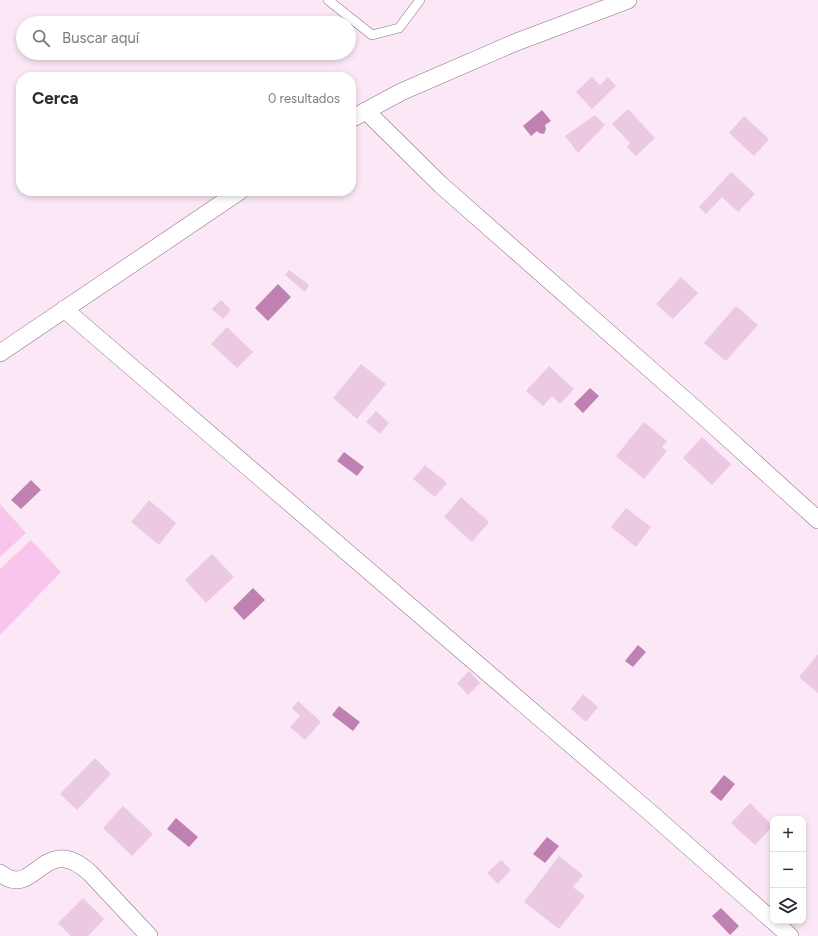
<!DOCTYPE html>
<html lang="es">
<meta charset="utf-8">
<style>
:root{--surface:#fff;--page:#f7f7f7;--text:#2b2b33;--muted:#7c7c81;--line:#e1e1e2}
body{margin:0;font-family:Figtree,sans-serif;background:var(--page);color:var(--text)}
.controls{position:absolute;right:12px;bottom:12px;display:grid;overflow:hidden;border-radius:8px;box-shadow:0 2px 6px #0003}
.controls button{width:36px;height:36px;display:grid;place-items:center;padding:0;border:0;border-bottom:1px solid var(--line);background:var(--surface);color:var(--text);font:20px sans-serif}
.list{margin:0;padding:0;list-style:none}
h2{display:flex;justify-content:space-between;align-items:center;height:52px;margin:0;padding:0 16px;font-size:17px}
h2 small{font-size:13px;font-weight:400;color:var(--muted)}
.icon{flex:none;width:22px;height:22px;fill:none;stroke:currentColor;stroke-width:2;stroke-linecap:round;stroke-linejoin:round}
.map{position:relative;flex:none;width:818px;height:936px;overflow:hidden}
.search{position:absolute;background:var(--surface);box-shadow:0 2px 6px #0003;left:16px;top:16px;width:340px;height:44px;display:flex;align-items:center;gap:10px;box-sizing:border-box;padding:0 14px;border-radius:22px;color:var(--muted);font-size:15px}
.panel{position:absolute;background:var(--surface);box-shadow:0 2px 6px #0003;left:16px;top:72px;width:340px;height:124px;border-radius:16px}
.map>svg:first-child{display:block}
</style>
<div class="map">
<svg width="818" height="936" viewBox="0 0 818 936">
<rect width="100%" height="100%" fill="#fbe7f6"/>
<path fill="#f9c5ec" d="M0 504 26 533 0 557Z
M31 540 61 572 0 635V569Z"/>
<path fill="#be81b1" d="M542 110 551 121 545 125 546 129 544 134 539 133 537 131 531 136 523 126Z
M278 284 291 297 268 321 255 308Z
M590 388 599 396 583 413 574 404Z
M344 452 364 467 357 476 337 461Z
M31 480 41 490 21 509 11 500Z
M253 588 265 600 244 620 233 608Z
M638 645 646 652 633 667 625 661Z
M339 706 360 722 353 731 332 715Z
M724 775 735 784 721 801 710 792Z
M176 818 198 837 189 847 167 829Z
M547 837 559 846 545 863 533 854Z
M721 908 739 926 730 935 712 916Z"/>
<path fill="#ebc9e2" d="M592 77 600 85 608 77 616 86 592 109 576 92Z
M628 109 655 138 636 156 627 147 630 143 612 124Z
M595 115 605 125 578 153 565 136Z
M744 116 769 139 754 156 729 133Z
M731 172 755 194 738 212 722 197 706 214 699 207Z
M289 270 309 285 305 292 285 275Z
M681 277 698 293 673 319 656 304Z
M221 300 231 310 223 319 212 309Z
M736 306 758 325 726 361 704 343Z
M227 327 253 352 237 368 211 344Z
M361 364 386 384 357 419 333 398Z
M549 366 574 389 560 404 552 396 543 406 526 391Z
M376 411 389 423 380 434 366 422Z
M644 422 667 441 662 447 667 451 644 479 616 456Z
M702 437 731 464 712 485 683 458Z
M425 465 447 483 435 497 413 479Z
M461 497 489 522 472 542 444 517Z
M149 500 176 523 159 545 131 522Z
M626 508 651 527 636 547 611 527Z
M212 554 234 577 206 603 185 580Z
M818 654V693L799 677Z
M469 671 480 683 468 695 457 683Z
M583 694 598 707 586 722 571 709Z
M298 701 321 722 305 740 290 727 300 716 292 708Z
M95 758 111 774 77 810 60 794Z
M750 803 773 826 755 845 731 823Z
M123 806 153 834 132 856 103 828Z
M559 856 583 875 573 887 585 896 559 929 524 902Z
M501 860 511 870 498 884 487 873Z
M83 898 104 919 88 936H71L58 923Z"/>
<g fill="none" stroke-linecap="round" stroke-linejoin="round">
<g stroke="#8e7087" stroke-width="10">
<path id="lane" d="M328 0 372 35 399 28 420 0"/>
</g>
<g stroke="#8e7087" stroke-width="18">
<path id="street" d="M366 111 441 185 710 422 818 520
M351 119 401 92 514 43 628 0
M64 309 653 815 790 936
M0 353 240 191
M0 873C2 874 5 877 8 878 36 891 47 833 90 873L149 936"/>
</g>
<use href="#lane" stroke="#fff" stroke-width="9"/>
<use href="#street" stroke="#fff" stroke-width="17"/>
</g>
</svg>
<div class="controls">
<button>+</button>
<button>−</button>
<button><svg class="icon" aria-label="layers" viewBox="0 0 24 24"><path d="M12 4l9 5-9 5-9-5zM3 14l9 5 9-5"/></svg></button>
</div>
<div class="search"><svg class="icon" aria-label="search" viewBox="0 0 24 24"><circle cx="10" cy="10" r="6"/><path d="M15 15l6 6"/></svg>Buscar aquí</div>
<section class="panel">
<h2>Cerca<small>0 resultados</small></h2>
<ul class="list">
</ul>
</section>
</div>
